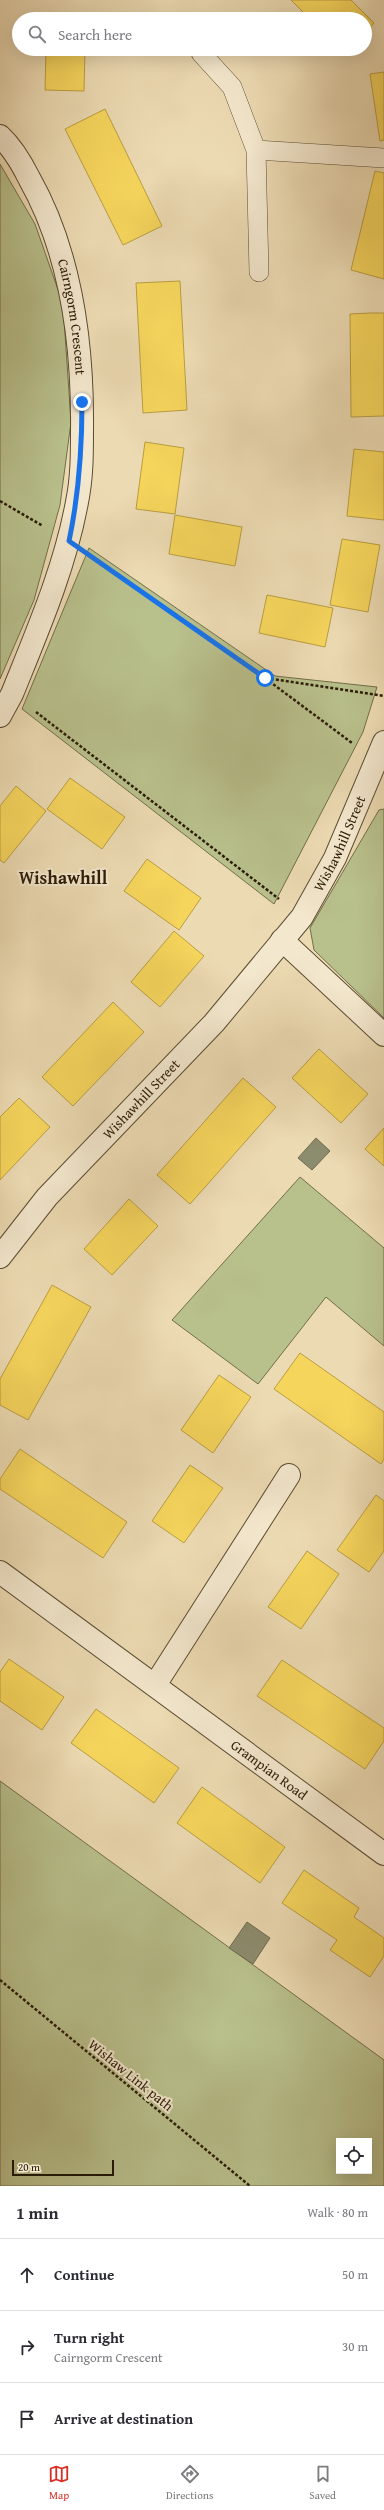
<!DOCTYPE html>
<meta charset="utf-8">
<style>
:root{--surface:#fff;--page:#f7f7f7;--text:#2b2b33;--muted:#7c7c81;--line:#e1e1e2;--accent:#d93025}
body{margin:0;font-family:"Gentium Book Plus",serif;background:var(--page);color:var(--text)}
.controls{position:absolute;right:12px;bottom:12px;display:grid;overflow:hidden;border-radius:0px;box-shadow:0 4px 16px #0002}
.controls button{width:36px;height:36px;display:grid;place-items:center;padding:0;border:0;border-bottom:1px solid var(--line);background:var(--surface);color:var(--text);font:20px sans-serif}
.scale{position:absolute;left:12px;bottom:10px;width:102px;box-sizing:border-box;padding-left:4px;border:2px solid #2b1c07;border-top:0;font-size:11px;line-height:14px;white-space:nowrap;color:#2b1c07;-webkit-text-stroke:3px #f3e7cd;paint-order:stroke}
.stop{position:absolute;width:12px;height:12px;margin:-9px;border:3px solid #1a73e8;border-radius:50%;background:#fff}
.stop.end{background:#1a73e8;border-color:#fff;box-shadow:0 1px 4px #0008}
.list{margin:0;padding:0;list-style:none}
h2{display:flex;justify-content:space-between;align-items:center;height:52px;margin:0;padding:0 16px;font-size:17px}
h2 small{font-size:13px;font-weight:400;color:var(--muted)}
.list li{display:grid;grid-template-columns:26px 1fr auto;gap:12px;align-items:center;box-sizing:border-box;height:72px;padding:0 16px;border-top:1px solid var(--line)}
.list b{display:block;font-size:15px;white-space:nowrap}
.list p{margin:0;font-size:13px;white-space:nowrap;color:var(--muted)}
.list em{font-size:13px;font-style:normal;color:var(--muted)}
.icon{flex:none;width:22px;height:22px;fill:none;stroke:currentColor;stroke-width:2;stroke-linecap:round;stroke-linejoin:round}
.map{position:relative;flex:none;width:384px;height:2186px;overflow:hidden}
.search{position:absolute;background:var(--surface);box-shadow:0 4px 16px #0002;left:12px;right:12px;top:12px;height:44px;display:flex;align-items:center;gap:10px;box-sizing:border-box;padding:0 14px;border-radius:22px;color:var(--muted);font-size:15px}
.sheet{height:268px;background:var(--surface)}
nav{display:flex;justify-content:space-around;align-items:center;box-sizing:border-box;height:56px;border-top:1px solid var(--line);background:var(--surface);font-size:11px;color:var(--muted)}
nav a{display:grid;justify-items:center;gap:2px}
nav .on{color:var(--accent)}
.map>svg:first-child{display:block}
</style>
<div class="map">
<svg width="384" height="2186" viewBox="0 0 384 2186">
<rect width="100%" height="100%" fill="#ecdab2"/>
<filter id="stains"><feTurbulence type="fractalNoise" baseFrequency=".005" numOctaves="4"/><feColorMatrix values="0 0 0 0 .2 0 0 0 0 .09 0 0 0 0 .02 0 0 0 .5 -.17"/></filter>
<radialGradient id="worn" r=".72"><stop offset=".6" stop-color="#630" stop-opacity="0"/><stop offset="1" stop-color="#630" stop-opacity=".3"/></radialGradient>
<path fill="#b8c08c" stroke="#726e4a" fill-rule="evenodd" d="M0 164 35 224 63 304 71 422 60 505 34 600 0 679Z
M89 548 275 676 377 687 363 732 274 904 22 709Z
M384 809V1018L314 950 310 928 379 810Z
M300 1177 384 1248V1346L326 1297 258 1384 172 1320Z
M0 1781 384 2060V2186H0ZM339 2141H369V2171H339Z"/>
<path fill="#f6d55c" stroke="#b99e42" d="M291 0H351L374 23 365 33V19H310Z
M46 49H85L84 91 45 90Z
M384 72V140L380 141 370 74Z
M105 109 162 226 123 245 65 129Z
M375 171 384 173V279L351 270Z
M180 281 187 410 143 413 136 283Z
M371 313H384V416L351 417 350 314Z
M145 442 184 448 175 514 136 509Z
M354 449 384 452V520L347 516Z
M175 515 242 527 235 566 169 554Z
M342 539 380 545 368 612 330 605Z
M267 595 333 608 325 647 259 633Z
M70 778 125 817 102 849 47 809Z
M16 786 46 811 4 863 0 860V806Z
M147 859 201 898 179 930 124 891Z
M174 931 204 956 160 1007 131 982Z
M113 1002 144 1032 73 1106 42 1077Z
M319 1049 368 1094 341 1123 292 1078Z
M243 1078 276 1107 190 1204 157 1175Z
M19 1098 50 1127 0 1180V1117Z
M384 1128V1166L365 1149Z
M129 1199 158 1226 112 1275 84 1249Z
M52 1285 91 1307 28 1420 0 1405V1379Z
M300 1353 384 1412V1459L381 1464 274 1389Z
M219 1375 251 1397 213 1453 181 1430Z
M20 1449 127 1522 103 1558 0 1489V1479Z
M190 1465 223 1488 184 1543 152 1521Z
M376 1495 384 1501V1551L369 1572 337 1550Z
M307 1551 339 1574 301 1629 268 1607Z
M9 1659 64 1697 42 1730 0 1701V1672Z
M282 1660 384 1728V1741L365 1769 257 1696Z
M96 1709 179 1768 154 1803 71 1743Z
M202 1787 285 1847 260 1883 177 1823Z
M304 1870 359 1908 354 1917 384 1938V1956L370 1977 330 1950 337 1940 282 1903Z"/>
<path fill="#8c8c6e" stroke="#6f6a4f" d="M316 1138 330 1151 312 1170 298 1158Z
M247 1922 270 1938 253 1964 229 1948Z"/>
<g fill="none" stroke-linecap="round" stroke-linejoin="round">
<g stroke="#5b4c32" stroke-width="20">
<path id="lane" d="M201 53 232 87 256 150 259 272
M256 150 384 158"/>
</g>
<g stroke="#5b4c32" stroke-width="24">
<g id="street">
<path id="s1" d="M0 136C13 148 21 162 29 178 72 254 83 344 82 430 82 454 82 478 77 502 65 568 37 632 12 694L0 716"/>
<path d="M282 940 384 1035"/>
<path id="s2" d="M0 1257 47 1197 214 1023 302 917 335 858 384 742"/>
<path id="s3" d="M0 1572 384 1854"/>
<path d="M155 1685 289 1475"/>
</g>
</g>
<path stroke="#2b1c07" stroke-width="2.5" stroke-dasharray="3 2" stroke-linecap="butt" d="M0 501 43 526
M93 558 265 678 352 743
M266 678 384 696
M36 712 279 899
M0 1980 250 2186"/>
<use href="#lane" stroke="#f3e7cd" stroke-width="19"/>
<use href="#street" stroke="#f3e7cd" stroke-width="22"/>
</g>
<g fill="none" stroke-linecap="round" stroke-linejoin="round">
<path stroke="#1a73e8" stroke-width="5" d="M82 402C82 450 79 494 69 541L265 678"/>
</g>
<g text-anchor="middle" dominant-baseline="central" stroke-width="4" stroke-linejoin="round" paint-order="stroke">
<g font-size="14" fill="#2b1c07" stroke="#f3e7cd">
<text stroke="none"><textPath href="#s1" startOffset="198">Cairngorm Crescent</textPath></text>
<text stroke="none"><textPath href="#s2" startOffset="538">Wishawhill Street</textPath></text>
<text stroke="none"><textPath href="#s2" startOffset="212">Wishawhill Street</textPath></text>
<text stroke="none"><textPath href="#s3" startOffset="334">Grampian Road</textPath></text>
<text transform="translate(131 2075) rotate(39)">Wishaw Link path</text>
</g>
<g font-size="18" font-weight="bold" fill="#2b1c07" stroke="#f3e7cd">
<text x="63" y="877">Wishawhill</text>
</g>
</g>
<rect width="100%" height="100%" filter="url(#stains)"/>
<rect width="100%" height="100%" fill="url(#worn)"/>
</svg>
<div class="controls">
<button><svg class="icon" aria-label="locate" viewBox="0 0 24 24"><circle cx="12" cy="12" r="6"/><path d="M12 2v4M12 18v4M2 12h4M18 12h4"/></svg></button>
</div>
<div class="scale">20 m</div>
<div class="stop" style="left:265px;top:678px"></div>
<div class="stop end" style="left:82px;top:402px"></div>
<div class="search"><svg class="icon" aria-label="search" viewBox="0 0 24 24"><circle cx="10" cy="10" r="6"/><path d="M15 15l6 6"/></svg>Search here</div>
</div>
<section class="sheet">
<h2>1 min<small>Walk · 80 m</small></h2>
<ul class="list">
<li><svg class="icon" aria-label="ahead" viewBox="0 0 24 24"><path d="M12 20V5M6 11l6-6 6 6"/></svg><div><b>Continue</b></div><em>50 m</em></li>
<li><svg class="icon" aria-label="right" viewBox="0 0 24 24"><path d="M7 20v-9h11M14 6l5 5-5 5"/></svg><div><b>Turn right</b><p>Cairngorm Crescent</p></div><em>30 m</em></li>
<li><svg class="icon" aria-label="arrive" viewBox="0 0 24 24"><path d="M6 21V4h12l-3 4 3 4H6"/></svg><div><b>Arrive at destination</b></div></li>
</ul>
</section>
<nav>
<a class="on"><svg class="icon" aria-label="map" viewBox="0 0 24 24"><path d="M3 6l6-2 6 2 6-2v14l-6 2-6-2-6 2zM9 4v14M15 6v14"/></svg>Map</a>
<a><svg class="icon" aria-label="directions" viewBox="0 0 24 24"><path d="M12 3l9 9-9 9-9-9zM9 14v-3h6M13 9l2 2-2 2"/></svg>Directions</a>
<a><svg class="icon" aria-label="saved" viewBox="0 0 24 24"><path d="M7 4h10v16l-5-4-5 4z"/></svg>Saved</a>
</nav>
